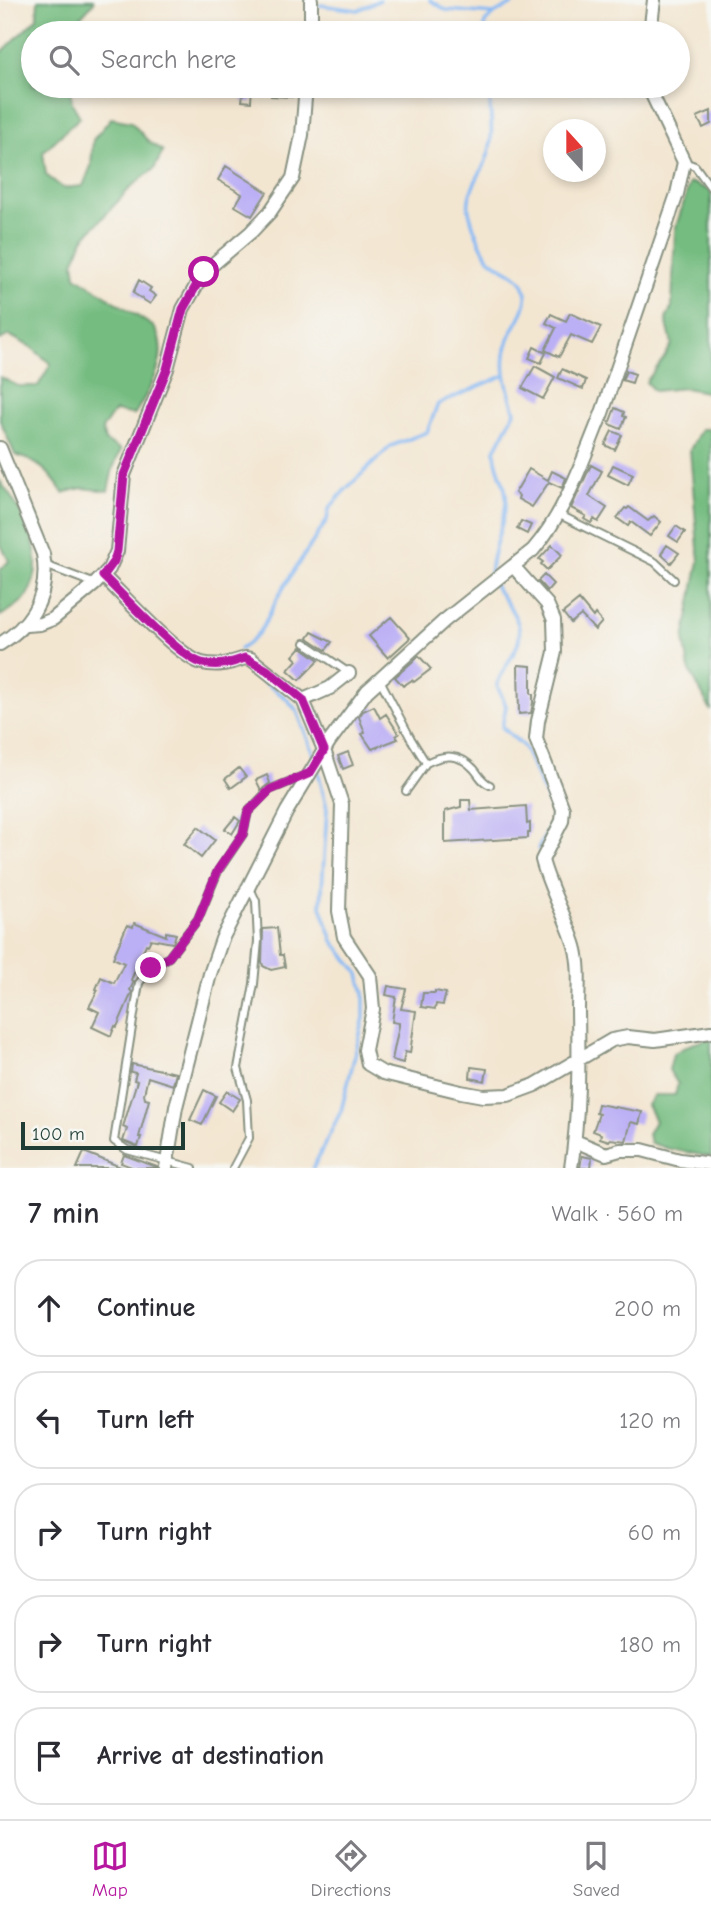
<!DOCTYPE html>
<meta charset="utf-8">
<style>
:root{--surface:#fff;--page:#f7f7f7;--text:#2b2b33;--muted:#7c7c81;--line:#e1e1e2;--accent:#b5179e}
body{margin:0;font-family:"Comic Neue",sans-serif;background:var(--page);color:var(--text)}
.compass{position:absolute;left:543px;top:119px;width:63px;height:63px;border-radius:50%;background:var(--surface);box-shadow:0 4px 10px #0003;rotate:339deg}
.scale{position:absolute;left:21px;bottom:18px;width:164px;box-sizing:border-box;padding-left:7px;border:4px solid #1f3d34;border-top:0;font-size:19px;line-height:24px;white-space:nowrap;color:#1f3d34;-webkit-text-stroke:5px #f6f6f2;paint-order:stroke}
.stop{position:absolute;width:21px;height:21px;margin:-16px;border:5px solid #b5179e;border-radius:50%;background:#fff}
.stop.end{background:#b5179e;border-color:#fff;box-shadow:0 2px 7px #0008}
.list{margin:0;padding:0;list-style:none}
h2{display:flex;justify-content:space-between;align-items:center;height:91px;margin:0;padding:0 28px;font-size:30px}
h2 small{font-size:23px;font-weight:400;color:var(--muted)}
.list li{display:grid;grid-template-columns:46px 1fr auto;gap:21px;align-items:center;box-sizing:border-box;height:98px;margin:0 14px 14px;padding:0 14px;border:2px solid var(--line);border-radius:28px}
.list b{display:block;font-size:26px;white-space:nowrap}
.list em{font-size:23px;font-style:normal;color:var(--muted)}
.icon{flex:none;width:38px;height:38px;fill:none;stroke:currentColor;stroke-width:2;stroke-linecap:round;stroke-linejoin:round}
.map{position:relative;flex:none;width:711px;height:1168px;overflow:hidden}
.search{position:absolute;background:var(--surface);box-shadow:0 4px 10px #0003;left:21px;right:21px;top:21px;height:77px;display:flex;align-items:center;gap:18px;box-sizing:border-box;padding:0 24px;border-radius:38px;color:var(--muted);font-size:26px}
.sheet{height:651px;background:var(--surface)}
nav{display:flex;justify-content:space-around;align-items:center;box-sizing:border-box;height:98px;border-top:2px solid var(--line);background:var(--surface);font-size:19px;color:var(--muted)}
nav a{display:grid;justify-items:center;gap:4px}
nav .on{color:var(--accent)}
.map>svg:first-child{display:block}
</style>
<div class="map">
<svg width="711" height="1168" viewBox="0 0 711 1168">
<rect width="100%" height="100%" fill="#f6f6f2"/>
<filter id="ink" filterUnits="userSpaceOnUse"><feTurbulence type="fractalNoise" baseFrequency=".0143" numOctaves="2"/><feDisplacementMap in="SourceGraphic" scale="14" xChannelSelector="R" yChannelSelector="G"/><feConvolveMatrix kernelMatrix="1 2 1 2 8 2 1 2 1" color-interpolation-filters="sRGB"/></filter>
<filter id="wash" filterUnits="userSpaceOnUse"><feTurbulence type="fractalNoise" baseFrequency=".00686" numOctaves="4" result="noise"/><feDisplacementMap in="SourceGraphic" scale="28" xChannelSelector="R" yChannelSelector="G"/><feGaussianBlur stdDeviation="1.57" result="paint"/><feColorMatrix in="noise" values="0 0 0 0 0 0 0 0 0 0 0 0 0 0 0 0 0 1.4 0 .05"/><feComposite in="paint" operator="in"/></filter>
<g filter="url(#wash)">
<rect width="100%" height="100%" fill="#f3e6d1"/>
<path fill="#75bc80" stroke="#4a7c5a" stroke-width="2" d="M38 0H93L94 2 66 33H33V86H70L72 103 80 117 43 152 46 175 63 188 83 186 91 166 93 140 111 118 131 122 149 142 163 151 154 169 132 186 83 239 74 263 76 276 154 327C172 355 150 390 134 415L115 411 102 429 105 441 121 450 113 468 108 491 82 488 63 493C49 471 39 462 15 455L0 420V377L18 386H38L51 364 31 347 9 335 0 340V54L37 18Z
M690 182 711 191V393L685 388 654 391 646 382 664 358 672 344 666 319 672 307 675 230Z
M701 429H711V711L689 669 684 639 699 561 690 450Z
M0 481C23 512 52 558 26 597 20 605 9 611 0 616V570L9 561 0 543Z
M711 1038V1157L670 1149 650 1143 648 1134 655 1121 647 1105 654 1095H675L678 1084 669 1070 673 1054 689 1045Z"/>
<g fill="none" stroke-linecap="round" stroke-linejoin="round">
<path stroke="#87baf4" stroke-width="3.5" d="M430 0 446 10 494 14
M320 5 358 10 380 0
M484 33 485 22 494 14 520 0
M489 86C489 107 495 135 488 155 482 175 463 193 470 215 473 227 482 251 490 259 504 272 523 272 526 294 528 310 514 324 509 339 499 365 507 386 515 412L495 450C494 468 508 484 506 503 503 528 490 553 490 578
M494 585C507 605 529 625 515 650 509 663 501 672 497 685L506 706 502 727 524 747 552 811V821L538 849
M240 649C262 635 265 622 276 601 291 573 310 547 327 520L329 509 345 490 391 446 427 432 438 404 503 376
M246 669 286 698 297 711 315 759
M313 1168 341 1111 364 1018V993L359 974 333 941 321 906 327 809 317 767"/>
</g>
<g id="blocks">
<path fill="#bbaff5" d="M244 86H252L251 102 242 101Z
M272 86H293L292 97 271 96Z
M711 111V124L703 128 697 117Z
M226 166 267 192 252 216 235 206 242 194 218 180Z
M139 280 151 288 149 291 156 296 150 304 133 293Z
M570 313 601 327 592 344 571 335 559 357 545 350 556 328 546 323 551 314 566 321Z
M534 347 546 353 541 363 529 358Z
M535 366 555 377 543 399 522 388Z
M562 369 586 380 583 389 558 378Z
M626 371 635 374 632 383 622 380Z
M615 408 624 412 623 416 626 417 621 429 609 424Z
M612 431 622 435 615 450 605 445Z
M591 465 602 471 589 496 607 508 598 522 594 519 591 523 584 519 586 516 571 508Z
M613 465 633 474 628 485 608 475Z
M529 469 548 480 552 471 566 478 562 488 549 482 532 507 518 499 519 496 515 493Z
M629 507 648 521 654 516 661 522 650 536 631 522 628 526 617 518 625 508 627 509Z
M521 521 531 525 527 534 517 529Z
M676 526 685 532 678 542 669 536Z
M552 545 562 555 547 570 541 564 543 562 539 559Z
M667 545 679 553 671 563 661 554Z
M544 575 553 584 547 591 538 581Z
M579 600 593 617 595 614 602 622 595 630 581 615 571 623 563 613Z
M391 617 410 638 388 658 369 636Z
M312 632 332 642 326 650 308 638Z
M301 647 319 660 299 680 288 670 297 660 293 656Z
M419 656 431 669 414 682 412 680 403 686 395 677Z
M518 665 531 666V694H533V703L531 713 519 714Z
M374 706 380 718 386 714 399 734 396 736 398 739 372 749 362 734 365 733 359 717 363 711Z
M348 752 353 765 343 769 338 756Z
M239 768 246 777 231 788 225 779Z
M267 775 270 783 261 790 256 780Z
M461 800H470L471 810 526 806 527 824 530 823V833H528V838L445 843V811L461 807Z
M235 817 240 821 232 834 225 829Z
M198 827 215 840 201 858 184 844Z
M134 923 166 936V932L176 934 173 943 151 939 148 945 146 944 131 980 134 981 130 990 132 992 117 1027 115 1026 111 1036 92 1027 99 1012 89 1007 98 990 96 989 101 977 114 983 124 963 113 958 127 925 133 927Z
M277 928 280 955H283L285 967 271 970 263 966 262 962 263 929Z
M388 986 406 989 401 1009 416 1011 410 1053 405 1052 403 1063 392 1060 399 1026V1023L392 1022 396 997 386 995Z
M435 991 446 993 443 1005 436 1004 435 1009 421 1007 423 993H435Z
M132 1064 176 1073 173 1085 148 1077 144 1094 145 1099 149 1100 139 1137H141L138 1147 123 1141 127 1129 123 1127 137 1081 134 1080 136 1073 131 1072Z
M471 1067 487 1069 485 1081 470 1078Z
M204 1090 216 1096 202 1125 190 1120Z
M227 1091 240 1099 232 1111 219 1102Z
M598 1104 642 1112 639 1124 631 1122 626 1141 610 1139 609 1141 600 1138 601 1134 593 1131 599 1114 596 1113Z
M84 1152 123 1168H77Z
M124 1155 157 1167V1168H134L121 1163Z
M582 1156 592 1158 591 1168H580Z"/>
</g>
</g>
<g filter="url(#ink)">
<use href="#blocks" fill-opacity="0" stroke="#899282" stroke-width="2"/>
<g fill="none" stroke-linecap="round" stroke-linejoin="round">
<g stroke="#899282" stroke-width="10">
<path id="lane" d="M684 162 695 166 711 188
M558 514 655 562 674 580
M45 565 93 583
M305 643 349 673
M380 680 411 739 426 763C444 754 459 753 474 769 480 776 482 782 490 785
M406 791 426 763
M193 1168 127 1150 114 1141 139 983 151 968 169 957 198 919 218 871 243 834 248 812 269 790 306 775
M233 1168 249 1138 247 1100 238 1068 254 984 258 941 256 901 250 888"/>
</g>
<g stroke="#899282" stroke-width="16">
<path id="street" d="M311 33V0
M650 33 654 0
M0 448 43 554C50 594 34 623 0 644
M513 566 547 604 554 620 555 652 538 721 536 739 563 809 562 821 542 860C550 890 566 917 575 946 581 967 578 990 578 1011 579 1063 579 1116 571 1168
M103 576C123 595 180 658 202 663 218 667 231 663 245 658L251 659 303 700 324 750 342 804 339 911 344 937 370 976 373 1009 365 1050 368 1064 383 1073 461 1092 483 1096 508 1095 535 1085 612 1040 628 1037 655 1040 711 1032
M26 625 40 624 53 619 95 584 109 569 117 551 124 475 167 369 183 309 204 272 251 232 270 212 293 178 302 135 306 86
M303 700 330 688 349 673
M575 1141 606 1154 620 1150H642L680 1160 711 1164
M166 1168 176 1107 210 974 222 939 287 811 329 742 367 691 444 621 533 550C566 512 583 459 602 413L677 194 684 162 648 86"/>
</g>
<use href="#lane" stroke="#fff" stroke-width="6"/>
<use href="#street" stroke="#fff" stroke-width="12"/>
</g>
</g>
<g fill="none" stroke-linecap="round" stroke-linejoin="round" filter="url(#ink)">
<path stroke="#b5179e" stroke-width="9" d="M151 968 169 957 198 919 218 870 243 834 248 812 270 790 310 773 324 750 303 700 267 670 245 658C231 663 218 667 202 663 180 658 123 595 103 576L114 561 117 551 124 475 167 369 183 309 204 272"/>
</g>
</svg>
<svg class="compass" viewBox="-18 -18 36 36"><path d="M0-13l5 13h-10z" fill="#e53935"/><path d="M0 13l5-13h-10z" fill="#7c7c81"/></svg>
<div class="scale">100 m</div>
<div class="stop" style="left:204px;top:272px"></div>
<div class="stop end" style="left:151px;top:968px"></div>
<div class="search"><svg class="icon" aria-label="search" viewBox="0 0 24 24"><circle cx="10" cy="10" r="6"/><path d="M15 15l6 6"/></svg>Search here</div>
</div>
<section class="sheet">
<h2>7 min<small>Walk · 560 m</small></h2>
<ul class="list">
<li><svg class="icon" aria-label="ahead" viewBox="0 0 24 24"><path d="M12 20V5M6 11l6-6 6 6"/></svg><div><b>Continue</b></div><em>200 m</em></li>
<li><svg class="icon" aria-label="left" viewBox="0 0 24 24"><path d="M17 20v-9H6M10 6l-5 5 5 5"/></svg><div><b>Turn left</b></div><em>120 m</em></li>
<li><svg class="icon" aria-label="right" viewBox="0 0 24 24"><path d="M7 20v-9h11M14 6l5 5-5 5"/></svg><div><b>Turn right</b></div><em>60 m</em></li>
<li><svg class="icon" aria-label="right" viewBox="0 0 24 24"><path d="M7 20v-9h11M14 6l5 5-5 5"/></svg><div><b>Turn right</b></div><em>180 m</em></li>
<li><svg class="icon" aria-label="arrive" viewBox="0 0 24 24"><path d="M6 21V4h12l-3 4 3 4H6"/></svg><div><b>Arrive at destination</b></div></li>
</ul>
</section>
<nav>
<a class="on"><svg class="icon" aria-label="map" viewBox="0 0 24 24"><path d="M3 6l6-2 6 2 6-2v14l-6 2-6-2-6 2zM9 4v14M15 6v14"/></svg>Map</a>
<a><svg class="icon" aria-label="directions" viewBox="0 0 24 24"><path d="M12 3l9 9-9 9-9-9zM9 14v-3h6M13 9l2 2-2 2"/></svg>Directions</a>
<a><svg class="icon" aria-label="saved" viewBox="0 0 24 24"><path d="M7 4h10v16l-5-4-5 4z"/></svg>Saved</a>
</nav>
